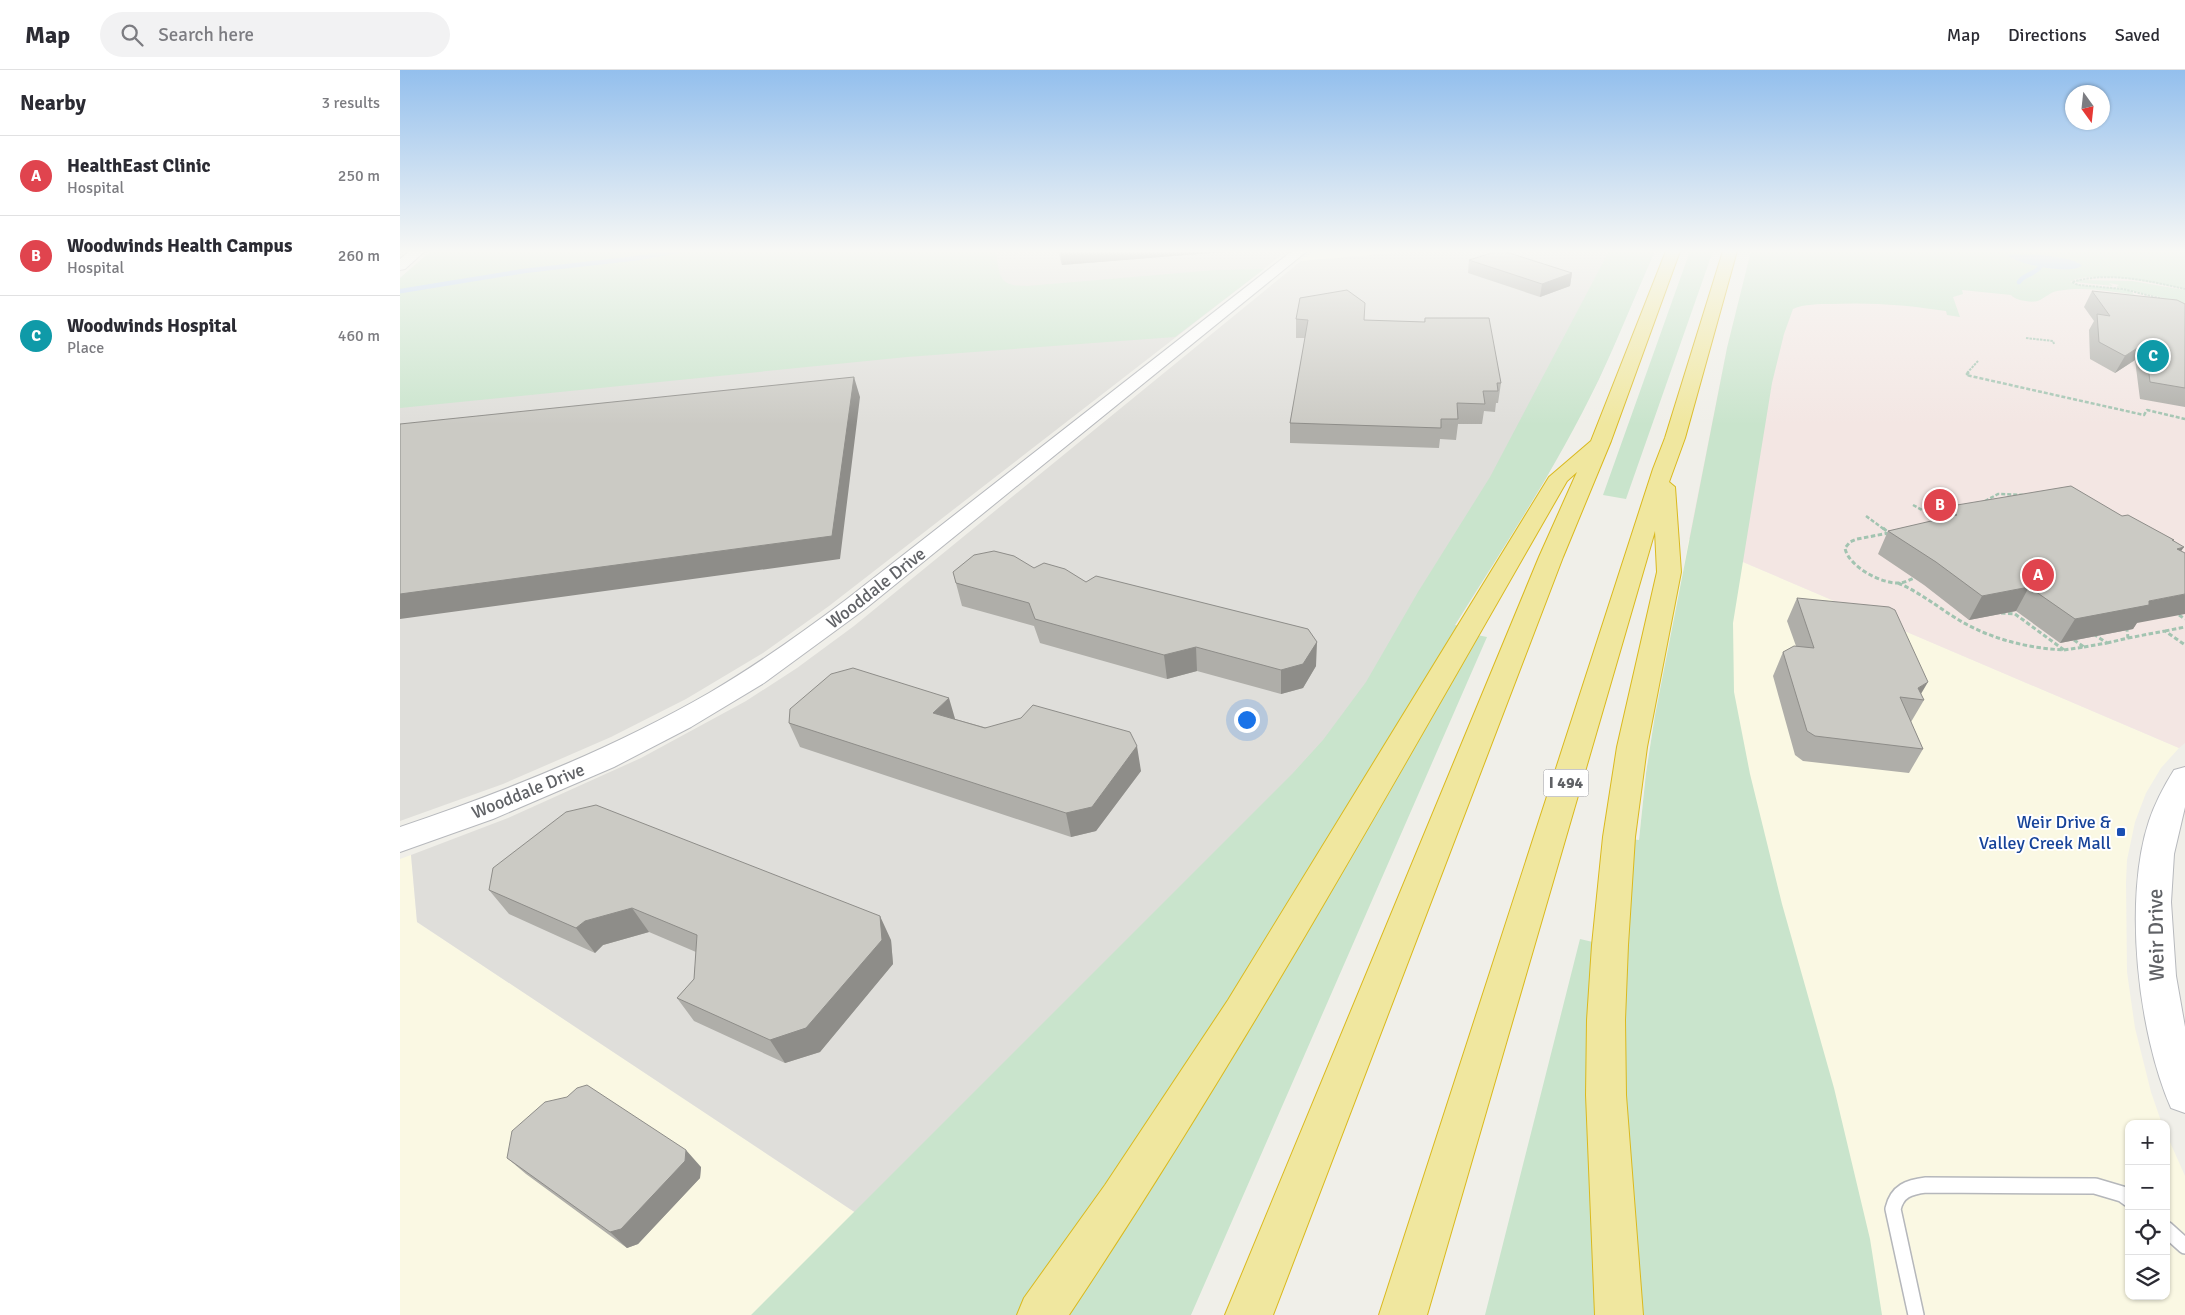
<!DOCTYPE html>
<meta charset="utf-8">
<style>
:root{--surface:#fff;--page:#f2f2f3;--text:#2b2b33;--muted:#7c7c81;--line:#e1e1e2;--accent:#111827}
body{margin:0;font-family:Signika,sans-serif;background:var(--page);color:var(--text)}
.controls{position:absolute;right:15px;bottom:15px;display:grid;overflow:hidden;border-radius:10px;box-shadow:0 1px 4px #0004}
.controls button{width:45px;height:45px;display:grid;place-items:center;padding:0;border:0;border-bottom:1px solid var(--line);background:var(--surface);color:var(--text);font:25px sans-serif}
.compass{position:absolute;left:1665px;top:15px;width:45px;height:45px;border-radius:50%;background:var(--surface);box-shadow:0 1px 4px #0004;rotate:165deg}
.you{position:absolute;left:846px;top:649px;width:18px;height:18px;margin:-12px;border:4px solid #fff;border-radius:50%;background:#1a73e8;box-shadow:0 0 0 8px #1a73e833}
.badge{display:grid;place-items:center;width:32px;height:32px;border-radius:50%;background:var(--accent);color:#fff;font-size:16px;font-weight:700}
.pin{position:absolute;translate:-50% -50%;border:2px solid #fff;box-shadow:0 1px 5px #0006}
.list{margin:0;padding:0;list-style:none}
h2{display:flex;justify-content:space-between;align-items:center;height:65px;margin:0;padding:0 20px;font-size:21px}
h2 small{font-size:16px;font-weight:400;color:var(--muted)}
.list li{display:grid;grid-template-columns:32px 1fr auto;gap:15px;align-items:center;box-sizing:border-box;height:80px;padding:0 20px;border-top:1px solid var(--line)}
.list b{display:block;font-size:19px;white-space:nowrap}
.list p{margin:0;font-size:16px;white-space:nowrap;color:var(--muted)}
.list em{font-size:16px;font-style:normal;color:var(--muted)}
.icon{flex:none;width:28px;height:28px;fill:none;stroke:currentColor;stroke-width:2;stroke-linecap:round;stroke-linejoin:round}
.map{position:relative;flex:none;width:1785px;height:1245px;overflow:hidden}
header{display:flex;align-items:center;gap:30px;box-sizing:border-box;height:70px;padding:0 25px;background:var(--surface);border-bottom:1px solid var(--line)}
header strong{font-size:24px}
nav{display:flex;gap:28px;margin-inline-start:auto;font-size:18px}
.search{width:350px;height:45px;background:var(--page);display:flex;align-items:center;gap:12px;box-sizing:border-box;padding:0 18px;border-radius:28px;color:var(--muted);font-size:19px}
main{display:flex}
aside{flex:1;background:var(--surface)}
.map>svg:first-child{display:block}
</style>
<header>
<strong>Map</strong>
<div class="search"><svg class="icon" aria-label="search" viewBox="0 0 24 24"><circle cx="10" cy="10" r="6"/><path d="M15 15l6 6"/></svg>Search here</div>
<nav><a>Map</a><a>Directions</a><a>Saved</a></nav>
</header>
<main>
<aside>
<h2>Nearby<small>3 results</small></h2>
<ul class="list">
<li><span class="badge" style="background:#e0444e">A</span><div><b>HealthEast Clinic</b><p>Hospital</p></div><em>250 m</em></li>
<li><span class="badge" style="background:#e0444e">B</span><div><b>Woodwinds Health Campus</b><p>Hospital</p></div><em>260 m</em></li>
<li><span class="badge" style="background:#0f9aa8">C</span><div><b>Woodwinds Hospital</b><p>Place</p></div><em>460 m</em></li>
</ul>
</aside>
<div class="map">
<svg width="1785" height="1245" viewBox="0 0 1785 1245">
<rect width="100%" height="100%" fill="#f0efe9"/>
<path fill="#faf8e3" d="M914 181H1017L901 191Z
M1289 469 1779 678 1761 698 1746 723 1735 752 1727 790 1726 812 1727 902 1735 958 1751 1022 1762 1054H1729V1226H1766V1063L1785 1106V1245H1240L1231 769 1239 770 1246 703 1255 645Z
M11 785 17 852 610 1245H0V789Z"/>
<path fill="#dfdeda" d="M31 181H887L429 536 363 583 286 629 211 667 103 714 0 751V208Z
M1017 181H1255L1199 309 1145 410 1055 555 1061 557 610 1245 17 852 11 785 108 748 241 688 346 631 397 598 454 556 901 191Z"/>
<path fill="#f3e6e3" d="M1351 181H1785V673L1779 678 1289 469 1327 278Z"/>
<path fill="#c9e4cc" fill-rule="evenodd" d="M31 181H596C600 206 597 216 627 216L815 200 864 199 775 267 507 287 0 338V208Z
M1209 181H1255C1236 223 1219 267 1199 309 1158 395 1105 475 1055 555L1061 557 854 898 621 1245H351L893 703 923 670 966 612 1018 522 1090 407Z
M1290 181H1313L1226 429 1203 425Z
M1351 181H1785V219C1762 214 1689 199 1670 212L1678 215 1712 218 1728 220 1735 225C1710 221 1682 216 1657 221 1649 223 1646 227 1640 230 1634 234 1614 230 1611 225L1562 220 1563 224 1553 227 1560 247 1547 245 1546 241C1508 235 1470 232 1431 234 1419 234 1404 234 1393 239L1384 264 1372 313 1333 553 1334 622 1350 704 1382 834 1434 1018 1470 1169 1482 1245H1240L1221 1002 1231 769 1239 770 1246 703 1255 645 1327 278ZM1610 184 1658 188 1679 193 1680 197C1658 203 1633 196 1612 188Z
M1679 210 1732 211 1785 220V236L1764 228 1716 217 1719 215 1709 213 1713 216 1675 212Z
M1077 565 1087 567 791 1245H660Z
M1180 869 1197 873 1201 1245H1085Z"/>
<path fill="#b3cff5" d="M1610 184C1625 184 1671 185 1682 196 1667 205 1622 195 1608 186Z"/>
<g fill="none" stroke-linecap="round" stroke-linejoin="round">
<path stroke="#b3cff5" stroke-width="4.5" d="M1619 212C1624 204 1634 205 1640 197
M1 221 124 201 238 188 279 181"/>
<g stroke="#b5b7bb" stroke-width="18">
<path id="lane" d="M1766 1159 1785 1176
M1516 1245 1493 1139C1497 1121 1509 1117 1526 1115L1695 1116 1722 1124 1729 1129"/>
</g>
<g stroke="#b7b9bd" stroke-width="2">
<path id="secondary" d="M10 181H25L5 199 0 200V189Z
M892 181H907L465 539 364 613 291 657 214 697 93 749 0 782V757C107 721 212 679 309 623 357 595 403 562 447 529Z
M1785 697V737L1774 784 1771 832 1776 906 1785 957V1043L1771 1038C1738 963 1723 829 1749 751 1755 733 1764 716 1774 700Z"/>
</g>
<g stroke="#dab91e" stroke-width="2">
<path id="highway" d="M1266 181H1280L1211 371 1163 487 873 1245H825L1139 487 1177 402 1167 411C1006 691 849 975 669 1245H617L624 1228 705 1115 828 930 1149 407 1191 371Z
M1323 181H1337L1285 368 1269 412 1275 417 1281 502 1247 677 1235 767 1228 875 1225 950 1226 1025 1243 1245H1195L1186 1025 1187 950 1192 875 1203 767 1217 677 1257 502 1255 461 1027 1245H979L1253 399 1265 368Z"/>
</g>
<path stroke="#a2c4b1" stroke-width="2" stroke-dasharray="2.5 1" stroke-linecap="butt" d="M1767 230 1723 219 1678 215 1672 212C1708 201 1749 211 1785 219
M1626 268 1653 271 1654 274
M1567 303 1578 291"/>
<path stroke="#a2c4b1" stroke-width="2.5" stroke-dasharray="4 2" stroke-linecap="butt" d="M1569 302 1566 305 1744 345 1747 340 1785 349
M1585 431 1598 424 1626 425
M1513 435 1540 450
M1466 446 1485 460"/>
<path stroke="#a2c4b1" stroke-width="3" stroke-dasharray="4.5 2.5" stroke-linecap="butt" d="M1483 458 1489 463
M1489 463 1457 469 1450 472 1445 478C1448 496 1481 514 1499 513 1504 513 1509 510 1514 508
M1498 513C1519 522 1535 535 1554 547 1587 568 1625 578 1664 580L1615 544 1601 543
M1779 545 1785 549
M1765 561 1785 557
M1728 568 1765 561 1785 575
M1707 573 1728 568 1727 560
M1684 577 1707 573 1695 565
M1664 580 1684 577 1674 570"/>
<use href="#lane" stroke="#fff" stroke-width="15"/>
<use href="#secondary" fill="#fff" fill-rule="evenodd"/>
<use href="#highway" fill="#f0e79f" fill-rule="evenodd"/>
</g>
<path fill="#afaea9" d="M658 181H835L662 195Z
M1069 190 1172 203 1170 216 1140 227 1068 203Z
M1692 221 1785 234V337L1740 329 1735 290 1715 303 1690 289 1689 260 1694 251 1684 237Z
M1025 248 1101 313 1098 333H1096L1095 342 1084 341 1082 354H1058L1056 370 1040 369 1039 378 890 373V353L905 268H896V249L1024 252Z
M1545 437 1722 446 1774 470 1773 471 1781 481 1733 559 1660 573 1616 541 1569 550 1524 515 1478 484 1488 461 1538 450Z
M634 498 916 596 903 618 881 624 797 601 767 609 640 573 634 556 562 536 553 502Z
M1397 528 1521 624 1524 630 1511 652 1523 679 1509 703 1403 691 1395 685 1373 606 1383 582 1396 576 1387 551Z
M555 649 741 701 696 761 671 767 400 677 389 653Z
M89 820 491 870 493 894 420 982 385 993 294 951 277 928 294 909 296 882 249 862 203 875 195 883 109 844Z
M107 1088 301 1097 300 1108 238 1174 227 1178 126 1104Z"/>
<path fill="#8e8d89" d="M660 181H835L662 195Z
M1172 203 1170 216 1140 227 1142 214Z
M1745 273 1735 290 1715 303 1725 286Z
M454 307 460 327 440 489 0 549V524Z
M1784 477 1768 500 1777 479Z
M1629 517 1616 541 1569 550 1582 526Z
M1785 524V544L1737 553 1733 559 1660 573 1675 549 1749 531Z
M917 572 916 596 903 618 881 624V600Z
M796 577 797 601 767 609 764 585Z
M1528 612 1518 629V618Z
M549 628 556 652 533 643Z
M737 676 741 701 696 761 671 767 666 743Z
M232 838 249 862 203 875 195 883 176 858 185 851Z
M480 846 491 870 493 894 420 982 385 993 370 970Z
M286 1080 301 1097 300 1108 238 1174 227 1178 210 1162Z"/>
<path fill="#cbcac4" stroke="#8e8d89" d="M1098 181H1103L1172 203 1142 214 1069 190Z
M947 220 965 233 964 250 1025 252V248H1089L1101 313H1097L1098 321H1083L1085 334 1057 333 1058 349H1041V358L890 353 908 250 896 249 900 228Z
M1692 221 1777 230 1785 234V318L1750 312 1745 273 1725 286 1699 272 1697 244 1710 246Z
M454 307 432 466 0 524V354Z
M1671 416 1722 446 1728 445 1774 470H1772L1784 477 1777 479 1785 483V524L1749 531V535L1675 549 1629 517 1582 526 1536 492 1488 461 1557 445 1545 437Z
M594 481 614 486 634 498 644 493 665 499 686 512 696 506 908 559 917 572 903 594 881 600 796 577 764 585 635 549 629 533 556 513 553 502 574 485Z
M1397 528 1489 537 1495 540 1528 612 1518 618 1524 630 1500 627 1523 679 1415 666 1407 661 1383 582 1394 576 1414 578Z
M453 598 549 628 533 643 585 658 621 648 633 635 730 662 737 676 692 737 666 743 389 653 390 639 431 604Z
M196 735 480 846 482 870 406 958 370 970 277 928 294 909 297 865 232 838 185 851 176 858 89 820 93 798 166 742Z
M187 1015 286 1080 285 1091 221 1159 210 1162 107 1088 112 1061 145 1032 167 1027 177 1018Z"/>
<linearGradient id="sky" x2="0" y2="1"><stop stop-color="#93bfed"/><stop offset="0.51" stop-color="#f8f8f5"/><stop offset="1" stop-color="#f8f8f5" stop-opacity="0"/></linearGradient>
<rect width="1785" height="355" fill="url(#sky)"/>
<rect fill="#1a4fb4" stroke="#fff" stroke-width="2" x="1716" y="757" width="10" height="10" rx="2.5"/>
<g text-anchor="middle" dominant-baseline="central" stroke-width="4" stroke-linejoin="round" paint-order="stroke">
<rect fill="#fff" stroke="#909194" stroke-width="1" x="1143.5" y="699.5" width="45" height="27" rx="4"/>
<g font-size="16" font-weight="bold" fill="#606266">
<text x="1166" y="713">I 494</text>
</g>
<g font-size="18" fill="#606266" stroke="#fff">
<text transform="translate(476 518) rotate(-38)">Wooddale Drive</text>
<text transform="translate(128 721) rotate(-22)">Wooddale Drive</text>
</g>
<g font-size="18" fill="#164399" stroke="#fff" text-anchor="end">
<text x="1711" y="752">Weir Drive &amp;<tspan x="1711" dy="21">Valley Creek Mall</tspan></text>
</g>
<g font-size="21" fill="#606266" stroke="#fff">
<text transform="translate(1756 865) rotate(-91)">Weir Drive</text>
</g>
</g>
</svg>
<div class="controls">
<button>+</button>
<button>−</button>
<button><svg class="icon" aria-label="locate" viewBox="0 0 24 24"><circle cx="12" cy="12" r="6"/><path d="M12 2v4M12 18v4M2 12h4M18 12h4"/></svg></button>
<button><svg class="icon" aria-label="layers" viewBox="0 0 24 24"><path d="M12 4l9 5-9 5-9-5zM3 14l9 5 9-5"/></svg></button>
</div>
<svg class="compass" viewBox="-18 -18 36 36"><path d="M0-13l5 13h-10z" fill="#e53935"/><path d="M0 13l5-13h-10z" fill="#7c7c81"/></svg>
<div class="you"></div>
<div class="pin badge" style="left:1638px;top:505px;background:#e0444e">A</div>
<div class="pin badge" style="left:1540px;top:435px;background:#e0444e">B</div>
<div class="pin badge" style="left:1753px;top:286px;background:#0f9aa8">C</div>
</div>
</main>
